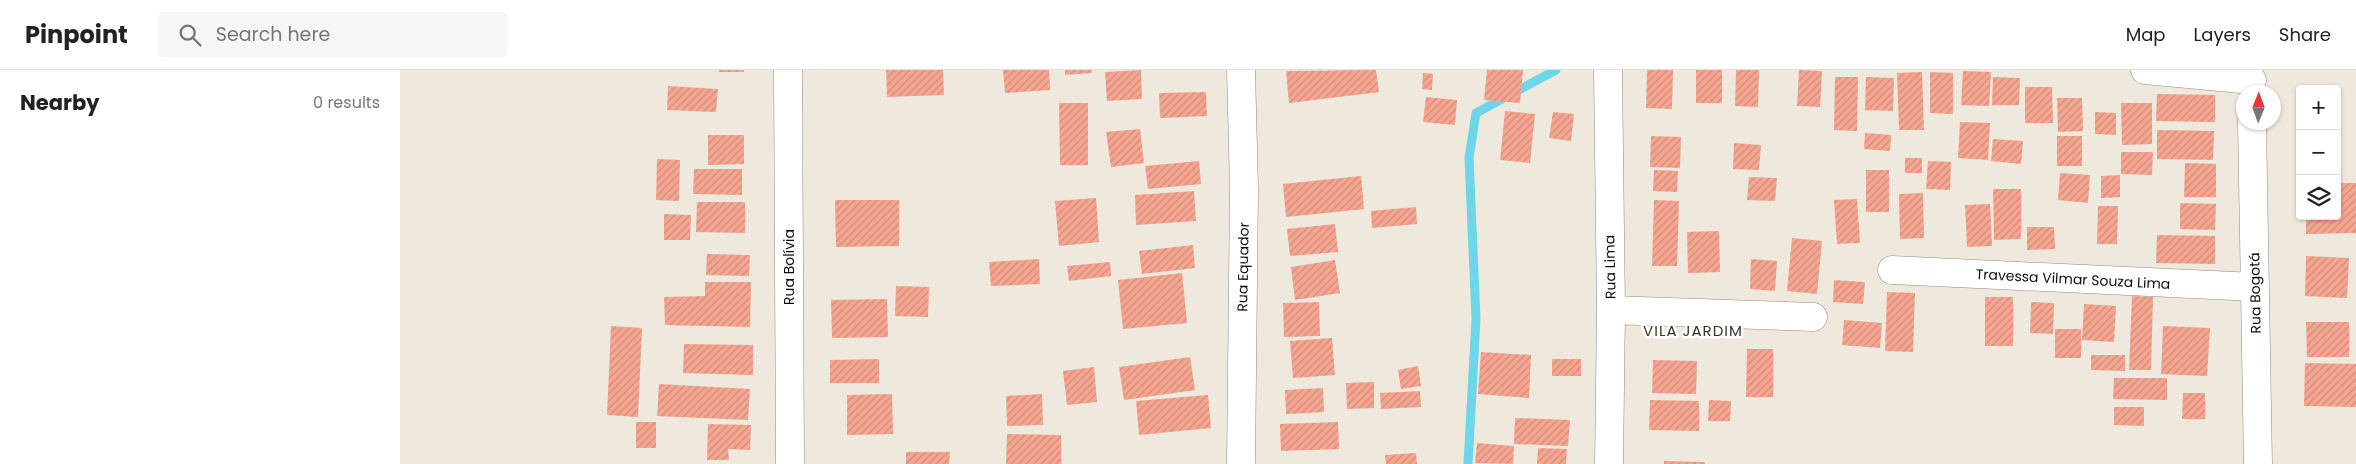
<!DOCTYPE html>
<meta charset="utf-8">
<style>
:root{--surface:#fff;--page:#f6f6f6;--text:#222;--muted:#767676;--line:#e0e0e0}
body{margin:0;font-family:Poppins,sans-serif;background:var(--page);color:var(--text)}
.controls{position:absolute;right:15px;top:15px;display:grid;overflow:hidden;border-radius:5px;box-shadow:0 1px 4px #0004}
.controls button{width:45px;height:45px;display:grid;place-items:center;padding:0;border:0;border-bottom:1px solid var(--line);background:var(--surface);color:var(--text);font:25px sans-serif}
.compass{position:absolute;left:1836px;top:15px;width:45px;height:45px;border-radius:50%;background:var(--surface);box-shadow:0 1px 4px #0004;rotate:1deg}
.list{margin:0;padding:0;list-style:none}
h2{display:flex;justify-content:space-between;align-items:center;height:65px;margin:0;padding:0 20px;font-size:21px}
h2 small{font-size:16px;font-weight:400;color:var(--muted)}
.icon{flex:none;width:28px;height:28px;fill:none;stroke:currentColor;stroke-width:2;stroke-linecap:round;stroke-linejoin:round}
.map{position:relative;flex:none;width:1956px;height:394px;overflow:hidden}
header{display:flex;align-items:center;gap:30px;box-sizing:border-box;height:70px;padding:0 25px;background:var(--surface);border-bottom:1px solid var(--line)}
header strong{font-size:24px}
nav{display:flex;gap:28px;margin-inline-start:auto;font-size:18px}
.search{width:350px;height:45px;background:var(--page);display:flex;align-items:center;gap:12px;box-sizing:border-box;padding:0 18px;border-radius:5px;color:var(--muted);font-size:19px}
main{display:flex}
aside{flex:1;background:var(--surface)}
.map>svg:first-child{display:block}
</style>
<header>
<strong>Pinpoint</strong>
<div class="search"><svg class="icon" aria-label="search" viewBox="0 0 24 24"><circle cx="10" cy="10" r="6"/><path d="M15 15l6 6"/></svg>Search here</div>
<nav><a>Map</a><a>Layers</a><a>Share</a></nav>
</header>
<main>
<aside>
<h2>Nearby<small>0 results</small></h2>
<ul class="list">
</ul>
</aside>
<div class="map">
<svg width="1956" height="394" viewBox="0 0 1956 394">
<defs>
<pattern id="building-hatch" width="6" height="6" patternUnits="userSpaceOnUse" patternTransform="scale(1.25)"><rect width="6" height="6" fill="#f5a590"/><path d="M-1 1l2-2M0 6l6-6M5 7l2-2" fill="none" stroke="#d18d7b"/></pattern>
</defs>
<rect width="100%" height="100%" fill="#efe9dd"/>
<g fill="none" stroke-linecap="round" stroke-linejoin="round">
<path stroke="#6dd7e9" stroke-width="9" d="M1068 394 1076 249 1069 88 1076 43 1156 0"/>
</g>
<path fill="url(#building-hatch)" d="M319 0H344V2H319Z
M486 0H543L544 25 487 27Z
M603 0H649L650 20 605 23Z
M665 0H692V3L665 5Z
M741 0 742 29 707 31 705 2Z
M976 0 979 22 889 33 886 1Z
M1087 0H1123L1120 33 1084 30Z
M1247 0H1273L1272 39 1246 38Z
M1296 0H1322V33H1296Z
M1336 0H1359L1358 37 1335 36Z
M1399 0 1422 1 1420 37 1397 36Z
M1563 1 1591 2 1589 36 1561 35Z
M1522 2 1524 60H1499L1497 3Z
M1530 2 1553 3V44L1530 43Z
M1023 3 1033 4 1032 20 1022 19Z
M1435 7H1458L1457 61 1434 60Z
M1466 7 1494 8 1493 41 1465 40Z
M1593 7 1620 8 1619 35H1592Z
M268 16 318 19 316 42 267 40Z
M1625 17H1652L1653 53H1625Z
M806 22 807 46 760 48 759 23Z
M1757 24 1815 25V52L1756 51Z
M1026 27 1057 30 1055 55 1023 52Z
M1657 28H1682L1683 61 1658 62Z
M659 33H688V95H660Z
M1721 33H1752V74L1722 75Z
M1105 41 1135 44 1130 93 1100 90Z
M1153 42 1174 44 1171 71 1149 68Z
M1695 42 1716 43V65L1695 64Z
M1560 52 1590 53 1588 90 1558 88Z
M740 59 744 93 711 97 706 62Z
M1757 60 1814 61 1813 90 1757 89Z
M1465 63 1491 65 1490 81 1464 79Z
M308 65H344V94L308 95Z
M1251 66 1281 67 1280 98 1250 97Z
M1657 66H1682V96H1657Z
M1593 69 1623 71 1621 94 1591 91Z
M1334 73 1361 75 1359 100 1333 99Z
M1721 82H1753L1752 105 1721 104Z
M1505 88H1522V103H1505Z
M257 89 280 90 279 131 256 130Z
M799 91 801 114 748 119 745 96Z
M1528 91 1551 92 1550 120 1526 119Z
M1785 93 1816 94V127H1784Z
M294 99H342V125L293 124Z
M1254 100 1278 101 1277 122 1253 121Z
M1466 100H1489V142H1466Z
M1660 103 1690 105 1688 133 1658 130Z
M1720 105V127L1701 128V106Z
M961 106 964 139 886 147 883 114Z
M1349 107 1377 108 1375 131 1347 130Z
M1937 113H1956V163L1906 164V146H1937Z
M1593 119H1621V169L1594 170Z
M794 121 796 151 736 155 735 125Z
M1523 123 1524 168 1500 169 1499 124Z
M696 128 699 172 659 176 655 131Z
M1457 129 1460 173 1437 174 1434 130Z
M435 130H499V176L436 177Z
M1254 130 1279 131 1277 196H1252Z
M297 132H345V163L296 162Z
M1780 133 1816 134 1815 160 1780 159Z
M1590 134 1592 176 1567 177 1565 135Z
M1698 136H1718L1717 174H1697Z
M1016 137 1017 154 972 158 971 141Z
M264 144 291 145 290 170H264Z
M935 154 938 182 890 186 887 159Z
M1627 157H1654L1655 179 1627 180Z
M1319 161 1320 202 1288 203 1287 162Z
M1757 165 1815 166V194L1756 193Z
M1392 168 1422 171 1417 224 1387 221Z
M793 175 795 198 742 204 739 181Z
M307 184 350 185 349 206 306 205Z
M1906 186 1949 188 1947 228 1905 226Z
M639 189 640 214 591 216 589 192Z
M1351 189 1377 191 1375 221 1350 219Z
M935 190 940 223 895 230 891 197Z
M710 192 711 206 669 211 667 196Z
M782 203 787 253 723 259 718 210Z
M1434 210 1465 212 1463 234 1433 232Z
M305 212H351L350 257 265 255 264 227 305 226Z
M496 216 529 217 528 247 495 246Z
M1487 222 1515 223 1513 282 1485 281Z
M1732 226 1753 227 1751 300H1729Z
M1585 227H1613V276H1585Z
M487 229 488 267 432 268 431 230Z
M919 232 920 266 884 267 883 233Z
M1631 232 1654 233 1653 264 1630 263Z
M1684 234 1716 236 1714 272 1682 270Z
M1444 250 1482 253 1480 278 1442 275Z
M1906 252H1949V287H1907Z
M211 256 242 258 238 347 207 345Z
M1763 256 1810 258 1807 306 1761 304Z
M1655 259H1681V288H1655Z
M932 268 935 305 893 308 890 271Z
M284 274 353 275V305L283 303Z
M1347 279H1373V327H1346Z
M1081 282 1131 285 1129 328 1078 324Z
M1691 285H1725V301L1691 300Z
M790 287 795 320 724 330 719 297Z
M479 289V313H430V290Z
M1152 289H1181V306H1152Z
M1253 290 1297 291 1296 324 1252 323Z
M1905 293 1956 294V337L1904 336Z
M1018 296 1021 316 1001 319 998 300Z
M694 297 697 332 667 335 663 301Z
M1714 308H1767V330L1713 329Z
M974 312V338L947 339 946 313Z
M259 314 350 319 348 350 257 346Z
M923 318 924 342 886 344 885 320Z
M1020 321 1021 337 981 339 980 323Z
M1783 323H1805V349H1782Z
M492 324 493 364 447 365V325Z
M642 324 643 355 607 356 606 326Z
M808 325 811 358 739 365 736 331Z
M1250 330 1299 331V361L1249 360Z
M1309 330 1331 331 1330 351H1308Z
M1714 337H1744V356L1714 355Z
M1115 348 1170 350 1168 376 1114 374Z
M236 352H256V378H236Z
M938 352 939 379 881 381 880 354Z
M308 354 351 355 350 380 328 379 329 390H307Z
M607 364 661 365V394H606Z
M1077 373 1114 376 1113 394 1075 393Z
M1138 378 1167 379 1166 394H1137Z
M506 382H550L549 394H506Z
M1016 383 1017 394H986L985 385Z
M1264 391 1305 392V394H1264Z"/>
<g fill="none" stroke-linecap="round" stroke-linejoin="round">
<g stroke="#908a80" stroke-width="29">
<path id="minor" d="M388 0 390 394
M1208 0 1211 240 1209 394
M1745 0 1852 10
M1852 52 1858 394
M1492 200 1855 217
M1211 240 1413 247
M841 394 844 119 841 0"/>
</g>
<use href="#minor" stroke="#fff" stroke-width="28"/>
</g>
<g text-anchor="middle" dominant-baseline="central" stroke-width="5" stroke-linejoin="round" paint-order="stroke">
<g font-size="14" fill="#100d0a" stroke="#fff">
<text transform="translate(389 197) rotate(-90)">Rua Bolívia</text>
<text transform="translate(843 197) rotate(-89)">Rua Equador</text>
<text transform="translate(1210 197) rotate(-91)">Rua Lima</text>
<text transform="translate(1673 209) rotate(3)">Travessa Vilmar Souza Lima</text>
<text transform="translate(1855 223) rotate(-91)">Rua Bogotá</text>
</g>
<g font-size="15" letter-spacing="1" fill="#3b362d" stroke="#fff">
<text x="1293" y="260">VILA JARDIM</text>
</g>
</g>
</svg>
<div class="controls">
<button>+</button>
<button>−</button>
<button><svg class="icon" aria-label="layers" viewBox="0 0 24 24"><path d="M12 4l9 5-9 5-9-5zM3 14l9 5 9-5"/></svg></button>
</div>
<svg class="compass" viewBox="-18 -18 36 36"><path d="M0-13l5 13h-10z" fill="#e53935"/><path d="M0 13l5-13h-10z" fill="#767676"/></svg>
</div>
</main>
